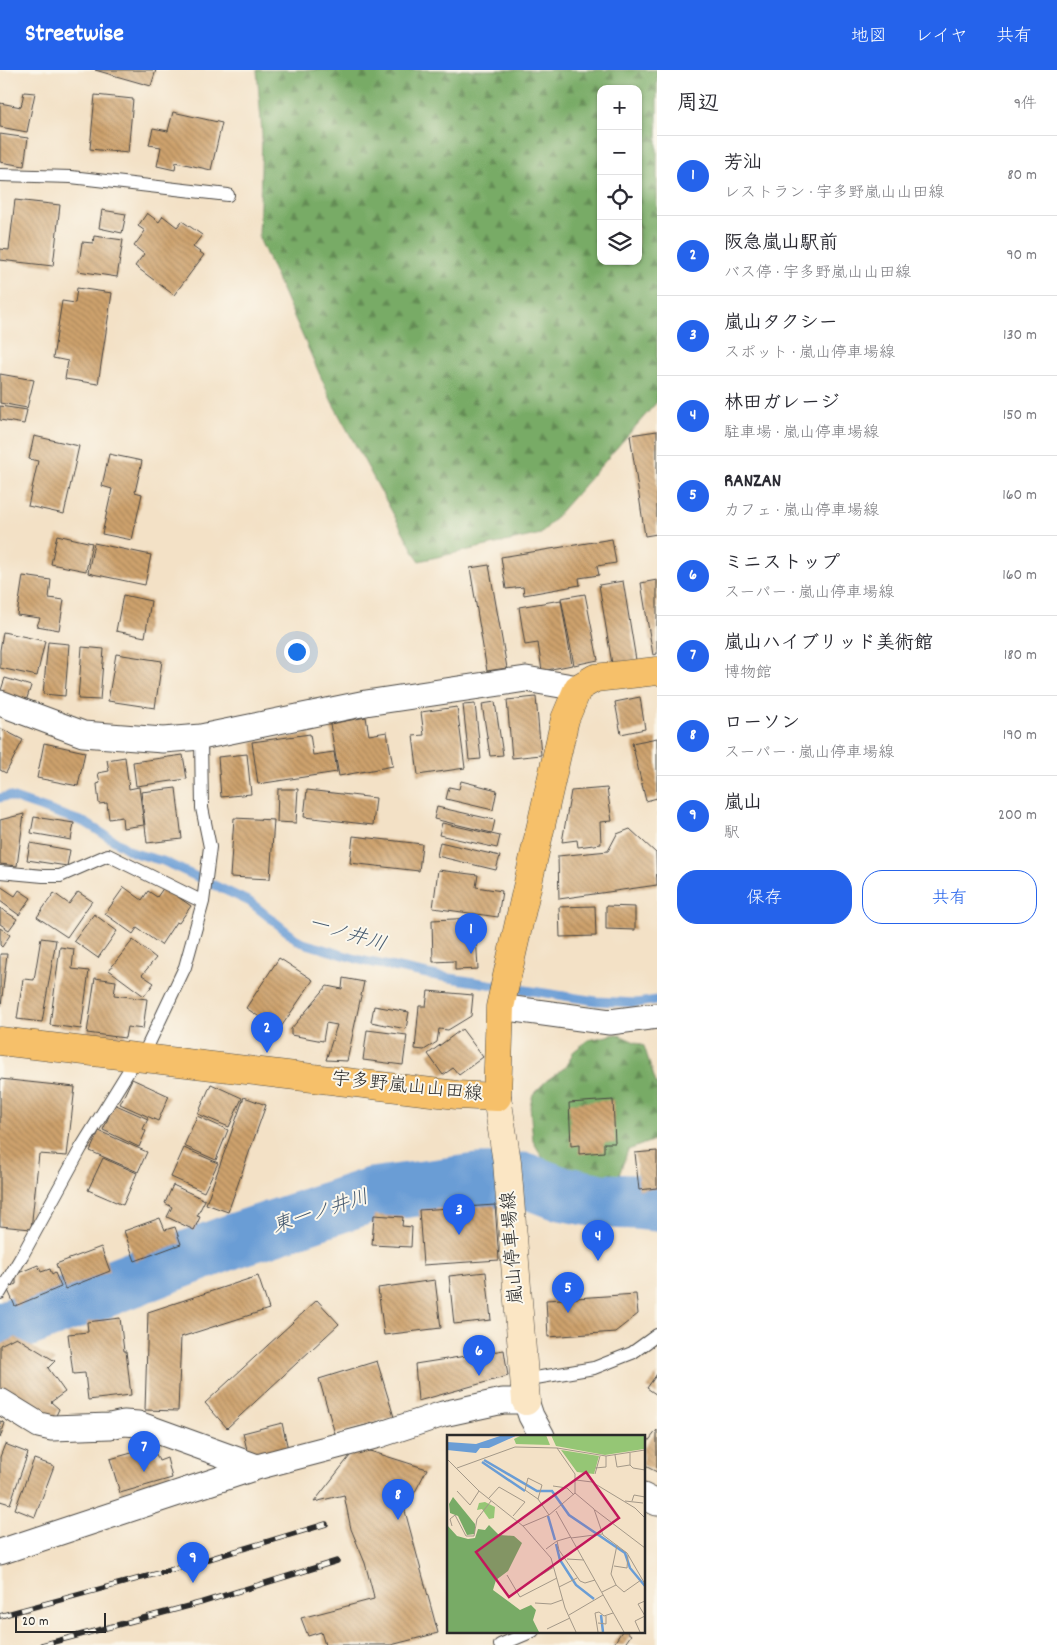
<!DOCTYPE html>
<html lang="ja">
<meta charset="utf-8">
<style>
:root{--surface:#fff;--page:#f7f7f7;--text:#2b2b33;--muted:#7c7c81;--line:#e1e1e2;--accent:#2563eb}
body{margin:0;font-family:Dekko,"Klee One",sans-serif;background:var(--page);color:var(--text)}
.controls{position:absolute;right:15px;top:15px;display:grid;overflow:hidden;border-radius:10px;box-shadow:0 1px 4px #0004}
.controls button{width:45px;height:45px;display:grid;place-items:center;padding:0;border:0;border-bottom:1px solid var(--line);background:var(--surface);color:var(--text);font:25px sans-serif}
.scale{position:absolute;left:15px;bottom:12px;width:91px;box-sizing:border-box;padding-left:5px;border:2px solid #2b2b2b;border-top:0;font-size:14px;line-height:18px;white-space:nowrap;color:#2b2b2b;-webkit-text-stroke:4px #fbf7ec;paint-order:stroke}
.you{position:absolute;left:296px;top:581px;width:18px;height:18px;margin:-12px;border:4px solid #fff;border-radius:50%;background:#1a73e8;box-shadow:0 0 0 8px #1a73e833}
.badge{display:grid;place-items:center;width:32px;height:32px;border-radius:50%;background:var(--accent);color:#fff;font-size:16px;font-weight:700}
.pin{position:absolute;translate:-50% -41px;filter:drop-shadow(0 1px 2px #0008)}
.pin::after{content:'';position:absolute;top:26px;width:18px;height:15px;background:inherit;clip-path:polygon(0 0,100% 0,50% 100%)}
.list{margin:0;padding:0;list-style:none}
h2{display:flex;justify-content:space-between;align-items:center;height:65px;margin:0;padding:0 20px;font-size:21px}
h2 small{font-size:16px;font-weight:400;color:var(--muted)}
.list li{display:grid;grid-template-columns:32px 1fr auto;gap:15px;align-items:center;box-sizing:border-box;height:80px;padding:0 20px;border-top:1px solid var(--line)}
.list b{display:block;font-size:19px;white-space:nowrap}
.list p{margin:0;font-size:16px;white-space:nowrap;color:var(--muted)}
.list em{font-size:16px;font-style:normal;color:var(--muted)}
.actions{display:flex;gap:10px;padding:15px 20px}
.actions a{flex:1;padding:11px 0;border:1px solid var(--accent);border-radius:20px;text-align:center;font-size:18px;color:var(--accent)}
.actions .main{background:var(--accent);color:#fff}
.icon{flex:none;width:28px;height:28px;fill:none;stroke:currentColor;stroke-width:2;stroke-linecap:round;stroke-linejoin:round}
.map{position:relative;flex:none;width:657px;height:1575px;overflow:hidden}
header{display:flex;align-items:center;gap:30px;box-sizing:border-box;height:70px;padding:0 25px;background:var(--accent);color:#fff}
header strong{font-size:24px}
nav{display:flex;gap:28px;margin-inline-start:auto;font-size:18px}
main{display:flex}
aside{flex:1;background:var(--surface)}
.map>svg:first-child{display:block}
</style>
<header>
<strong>Streetwise</strong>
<nav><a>地図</a><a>レイヤ</a><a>共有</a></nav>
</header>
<main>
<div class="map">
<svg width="657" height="1575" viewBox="0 0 657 1575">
<defs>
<pattern id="forest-firs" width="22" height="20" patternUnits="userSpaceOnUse" patternTransform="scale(1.25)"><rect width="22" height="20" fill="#78ab66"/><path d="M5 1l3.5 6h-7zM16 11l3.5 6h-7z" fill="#638b54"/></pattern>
<pattern id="building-back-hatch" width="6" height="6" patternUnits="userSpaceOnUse" patternTransform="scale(1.25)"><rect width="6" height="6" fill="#cea26d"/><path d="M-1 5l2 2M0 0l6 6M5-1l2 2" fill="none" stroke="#a7845a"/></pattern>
</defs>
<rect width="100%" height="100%" fill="#fbf7ec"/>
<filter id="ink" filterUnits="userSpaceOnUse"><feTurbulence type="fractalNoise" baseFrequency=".02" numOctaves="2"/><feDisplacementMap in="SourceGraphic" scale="10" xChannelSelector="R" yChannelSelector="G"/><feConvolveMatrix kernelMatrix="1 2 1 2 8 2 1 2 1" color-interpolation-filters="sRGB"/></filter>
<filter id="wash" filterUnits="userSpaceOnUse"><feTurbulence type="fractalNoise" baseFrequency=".0096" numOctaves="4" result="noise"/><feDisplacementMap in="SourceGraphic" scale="20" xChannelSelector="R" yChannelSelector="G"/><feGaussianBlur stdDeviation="1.12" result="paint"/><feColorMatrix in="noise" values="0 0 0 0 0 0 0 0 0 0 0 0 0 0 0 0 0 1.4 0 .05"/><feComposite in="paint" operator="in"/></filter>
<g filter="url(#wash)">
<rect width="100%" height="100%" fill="#f3e1c6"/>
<path fill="url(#forest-firs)" stroke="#526b48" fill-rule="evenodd" d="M257 0H657V332L541 464 419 491 332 332 259 168 262 64ZM601 19H638V191H601Z
M617 964 644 976 657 1016V1069L628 1080 619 1105 602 1112 544 1090 533 1071 530 1036 533 1024 546 1011 567 996 573 982 588 970Z"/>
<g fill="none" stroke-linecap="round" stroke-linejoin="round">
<path stroke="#6a9dd5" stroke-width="9" d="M0 728 8 726 86 753 134 783 163 791 250 832 300 872 360 890 437 906 596 931 637 933 657 930"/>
<path stroke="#6a9dd5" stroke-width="55" d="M0 1260 230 1172 371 1125 477 1111 524 1110 556 1122 601 1131 636 1132 657 1134"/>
</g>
<g id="blocks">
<path fill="url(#building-back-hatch)" d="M95 0H156L151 16Z
M24 22 35 23 27 62 0 57V33L21 37Z
M95 25 133 29 128 83 90 79Z
M173 42 222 53 211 100 176 92 175 100 157 96 161 77 149 75 153 58 168 61Z
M0 64 28 68 24 96 0 92Z
M15 130 60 135 53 196 0 190V179L9 180Z
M102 140 126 144 122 163 99 158Z
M147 143 159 152 163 146 177 157 182 151 202 165 193 177 204 185 174 225 135 196 144 184 134 176 145 161 138 156Z
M94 166 123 170 117 207 78 201 82 172 93 173Z
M77 218 112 223 98 314 65 309 68 291 53 288 62 231 75 233Z
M0 304 34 310 27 338 0 333Z
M0 336 27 340 24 354 0 350Z
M657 361V464L645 466 630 365Z
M34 366 79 376 64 444 28 436 38 391 29 389Z
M109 384 142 391 135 422 142 424 132 470 102 464 112 419 102 416Z
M57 465 92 473 86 501 51 494Z
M612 469 616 493 597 496 599 505 579 508 580 515 524 525 523 517 506 519 501 487Z
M94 473 151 485 145 515 88 503Z
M489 495 507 598 487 601 470 498Z
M23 506 51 510 49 528 64 530 59 560 37 556 40 548 17 545Z
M657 510V584L653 585 641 513Z
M623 511 636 590 612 594 599 515Z
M585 524 598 590 574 595 561 528Z
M123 525 151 531 145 567 116 561Z
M561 530 572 595 542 601 538 573 525 575 519 537Z
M3 562 45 571 37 606 0 598V580Z
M48 572 69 574 65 626 43 624Z
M82 577 104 579 100 630 78 629Z
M116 584 162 591 155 638 108 631Z
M5 608 31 616 25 634 0 623Z
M536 627 541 685 512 688 507 630Z
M640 627 645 659 621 664 615 632Z
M495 632 503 685 490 686 482 634Z
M475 634 481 689 469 690 463 635Z
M457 637 465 698 418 705 413 666 424 665 421 642Z
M366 647 369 665 387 662 393 696 339 706 330 654Z
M0 658 23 670 6 703 0 700Z
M310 664 313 685 334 682 337 702 258 714 252 672Z
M657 668V728L646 731 632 673Z
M44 673 85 682 78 716 37 708Z
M247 684 251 724 221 727 218 687Z
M183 685 187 709 136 716 133 692Z
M125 687 129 719 139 717 144 755 123 758 122 747 109 749 107 733 99 734 97 714 100 713 98 703 109 701 107 690Z
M461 711 497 720 493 740 446 729 449 717 459 719Z
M176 718 182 769 147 773 141 722Z
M607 718 612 751 600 752 601 774 578 777 577 770 562 772 571 721Z
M278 719H298L296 753 277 752Z
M307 720 376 728 373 755 304 747Z
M437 737 495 750 492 763 434 749Z
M24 744 17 796 0 794V750Z
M34 747 74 753 71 770 31 763Z
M234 748 274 750 270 809 230 807Z
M442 753 500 766 497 778 439 765Z
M630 759 656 783 657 815 559 829 558 786 608 781 617 764Z
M353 766 422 774 419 801 350 793Z
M440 772 500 786 496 800 437 786Z
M30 773 70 780 67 796 27 790Z
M438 800 478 805 476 817 502 821 498 847 433 838Z
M0 816 15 826 19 820 31 828 19 845 0 831Z
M124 817 142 830 148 821 157 827 164 817 191 836 179 853 176 852 161 875 137 858 133 864 105 844Z
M78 822 92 831 67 867 37 847 54 823 69 834Z
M595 836 596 866 560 867 559 837Z
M606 836 635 837V860L606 859Z
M0 838 17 849 9 860 0 854Z
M94 844 117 861 98 888 74 871Z
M475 848 478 899 455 900V891L433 892 432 850Z
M0 858 10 865 2 877 0 875Z
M41 868 56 870 42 952 17 949 23 909 34 910Z
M133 870 156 888 142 905 154 913 144 926 109 900Z
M60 877 74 879 72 899 89 901 81 959 50 955Z
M0 884H7L1 936H0Z
M279 888 313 910 279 960 246 938Z
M95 908 116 911 114 925 147 929 143 959 127 957 125 968 87 963Z
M343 908 364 912 347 991 326 990 337 955 326 953 323 971 291 965V959L327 916 342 919Z
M428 921 473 925 471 946 448 960 439 959 437 972 424 980 415 979 419 936H426Z
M374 936 409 942 406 959 371 952Z
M462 959 483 987 459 1005 453 998 443 1005 428 984Z
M367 960 407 965 403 995 363 990Z
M0 1009 75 1017 67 1086 39 1084 31 1159 0 1156Z
M132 1009 169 1026 158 1051 120 1034Z
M211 1014 242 1028 229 1057 198 1044Z
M244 1027 266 1035 228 1142 206 1134Z
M613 1030 615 1073H604V1082L579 1084V1075L571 1076 569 1033Z
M114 1034 148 1049 143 1059 146 1061 139 1077 103 1060Z
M197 1046 228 1060 216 1090 184 1076Z
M99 1061 147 1082 138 1102 90 1081Z
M184 1078 218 1093 204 1122 171 1107Z
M657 1081V1118L639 1120 635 1083Z
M103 1088 137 1103 123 1135 88 1120Z
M173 1115 205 1130 197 1146 200 1147 194 1160 167 1147 172 1137 165 1133Z
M495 1135 499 1190 423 1195 419 1140Z
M374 1145 403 1147 402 1156 412 1157 411 1177 372 1175Z
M160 1148 165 1160 175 1157 181 1174 135 1191 124 1161Z
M101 1177 110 1201 65 1219 56 1194Z
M38 1195 41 1202 50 1199 52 1205 55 1203 61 1217 15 1236 7 1218 16 1214V1204Z
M486 1202 491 1250 454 1254 449 1206Z
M258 1206 269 1239 181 1267 178 1341 145 1340 148 1242Z
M435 1210 441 1258 384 1265 378 1218Z
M636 1224 638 1244 615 1262 548 1267 546 1230Z
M317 1230 339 1254 227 1358 205 1333Z
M120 1248 124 1281H126L131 1325 88 1330 85 1303 73 1304 68 1264 88 1262 87 1252Z
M16 1267 55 1291 48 1298 65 1322 51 1332 59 1339 54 1350 0 1324V1275Z
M504 1280 508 1306 418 1331 415 1294Z
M377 1291 394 1347 335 1364 319 1309Z
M657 1304V1325L647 1318Z
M0 1351 5 1353 0 1368Z
M282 1353 288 1379 249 1388 243 1363Z
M657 1360V1402L643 1395V1378Z
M5 1374 28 1383 10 1434 0 1431V1387Z
M357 1377 427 1399 405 1441 438 1563 391 1575H325L321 1562 308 1566 301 1548 374 1529 373 1523 365 1493 351 1459 344 1425 314 1432Z
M146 1379 148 1387 156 1384 159 1391 167 1388 172 1408 120 1423 110 1389Z
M34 1389 54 1396 35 1447 15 1439Z
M622 1561H626L631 1565 624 1575H613Z"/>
</g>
</g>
<g filter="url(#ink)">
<use href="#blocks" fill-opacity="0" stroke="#494642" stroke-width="1"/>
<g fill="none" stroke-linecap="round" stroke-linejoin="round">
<g stroke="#494642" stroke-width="14">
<path id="lane" d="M0 105 71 107 228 125
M0 802 43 806H60L108 785 203 832
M142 988 185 897 203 832 210 777 202 738 201 667
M0 1223 23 1184 81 1078 136 989
M524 1310 594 1298 632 1283 657 1265
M500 1575 533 1561"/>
</g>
<g stroke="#494642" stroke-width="27">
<path id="street" d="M0 633 83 664 163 670 201 667 366 633 526 609 578 618
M500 937 610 952 657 946
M0 1331 39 1355 52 1358 110 1356 124 1353 138 1354 257 1397 379 1365 443 1344 503 1331H526L531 1346 542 1366
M643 1426 657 1433
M0 1482 257 1397"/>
</g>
<g stroke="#494642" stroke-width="29">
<path id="secondary" d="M497 1027 507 1092 526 1331"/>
</g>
<g stroke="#494642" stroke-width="29">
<path id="primary" d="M0 971 457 1025 497 1027 500 937 565 649 578 618 595 608 657 601"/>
</g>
<use href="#lane" stroke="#fff" stroke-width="12"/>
<use href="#street" stroke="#fff" stroke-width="25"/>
<use href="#secondary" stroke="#fbe6c4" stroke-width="28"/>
<use href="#primary" stroke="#f6c06b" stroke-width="28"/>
<g stroke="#2b2b2b" stroke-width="5.5">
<path id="rail" d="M0 1546 189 1495 326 1454
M42 1575 200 1533 337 1491"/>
</g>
<use href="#rail" stroke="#fbf7ec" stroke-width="4" stroke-dasharray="11" stroke-linecap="butt"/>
</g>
</g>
<g text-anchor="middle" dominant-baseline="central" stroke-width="4" stroke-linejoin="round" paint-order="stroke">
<g font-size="19" fill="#2b2b2b" stroke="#fbf7ec">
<text transform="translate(407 1018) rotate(6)">宇多野嵐山山田線</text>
<text transform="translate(514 1178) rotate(-94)">嵐山停車場線</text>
</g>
<g font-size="20" font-style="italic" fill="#44596f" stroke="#fbf7ec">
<text transform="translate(347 865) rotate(17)">一ノ井川</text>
<text transform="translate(321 1143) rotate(-18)">東一ノ井川</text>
</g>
</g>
<g transform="translate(447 1365)">
<rect width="198" height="198" fill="#f3e1c6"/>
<path d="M6 62 28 89V99L20 100 11 81 3 78 2 69ZM0 90 10 101 21 104 28 103 31 94 38 95 42 90 52 100 67 101 75 108 61 136 49 145 46 155 73 175 84 170 89 175 86 185 92 197H0Z" fill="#78ab66"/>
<path d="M104 0H197V14L158 20 109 11ZM114 15 152 21 147 39 130 37Z" fill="#95c675"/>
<path d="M75 0H99L103 10 69 9 67 4ZM38 67 48 72 47 83 42 84 35 74 30 75 32 68Z" fill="#95c675"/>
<path d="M56 0H71L42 13H33L29 18 0 15V7L29 9Z" fill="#6a9dd5"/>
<path fill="none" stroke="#6a9dd5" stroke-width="2.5" d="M37 25 90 56H105L122 80 178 118 183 133 198 151M35 27 78 56M101 81 108 105M109 109 113 125 129 150 147 164M154 180 156 197"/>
<path fill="none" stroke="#a39888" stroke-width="1" d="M110 13 159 21 198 15M183 18V30L186 33 198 35M168 20 170 32 183 30M0 24 32 56 76 91 102 80 128 58M10 33 68 12 110 13 128 39V58L147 74 156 100 180 118 198 149M148 33 159 32V21M148 39 153 21M129 45 145 47 188 73 198 83M106 51 120 53 127 60M10 56 23 70 32 56M42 63 52 52 78 67 66 81M91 64 95 50 81 43 78 55 91 64 102 80M178 66 196 68M185 66 187 60 198 62M148 75 198 113M109 76 177 197M5 91 3 84 8 80 19 101H27L30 84 44 66M76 91 104 123 118 173 129 197M124 103 155 99M110 106 112 115 133 146 138 148 148 145M99 114 110 106 124 102M120 124 137 125M167 131 180 133 181 120M60 140 73 162 110 143M94 140 107 132M169 150 164 139 170 110M112 152 130 143M155 157 169 150 177 157 194 145M198 166 191 169 198 181M88 168 104 169 115 165M122 180 156 160M151 188 159 189V181M100 194 123 183M151 197 148 178 152 177 157 181 166 178M193 197 188 186 198 181"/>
<path fill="#c2185b" fill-opacity="0.15" stroke="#c2185b" stroke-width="2.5" d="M139 37 172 83 62 162 29 117Z"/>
<rect width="198" height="198" fill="none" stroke="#2b2b2b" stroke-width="2.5"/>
</g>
</svg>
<div class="controls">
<button>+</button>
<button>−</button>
<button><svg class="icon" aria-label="locate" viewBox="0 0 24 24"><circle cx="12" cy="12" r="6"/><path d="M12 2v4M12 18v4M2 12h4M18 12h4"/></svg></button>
<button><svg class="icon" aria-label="layers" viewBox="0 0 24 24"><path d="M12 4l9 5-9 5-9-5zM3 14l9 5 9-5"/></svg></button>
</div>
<div class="scale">20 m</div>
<div class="you"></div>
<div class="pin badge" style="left:471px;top:884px">1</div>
<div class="pin badge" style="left:267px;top:983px">2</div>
<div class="pin badge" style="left:459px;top:1165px">3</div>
<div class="pin badge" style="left:598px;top:1191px">4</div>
<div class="pin badge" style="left:568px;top:1243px">5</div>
<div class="pin badge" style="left:479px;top:1306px">6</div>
<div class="pin badge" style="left:144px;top:1402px">7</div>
<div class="pin badge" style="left:398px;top:1450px">8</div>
<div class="pin badge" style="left:193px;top:1513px">9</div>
</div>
<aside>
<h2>周辺<small>9件</small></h2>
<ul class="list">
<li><span class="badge">1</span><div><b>芳汕</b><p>レストラン · 宇多野嵐山山田線</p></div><em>80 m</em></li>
<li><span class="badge">2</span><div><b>阪急嵐山駅前</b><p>バス停 · 宇多野嵐山山田線</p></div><em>90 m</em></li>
<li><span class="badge">3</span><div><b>嵐山タクシー</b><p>スポット · 嵐山停車場線</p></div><em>130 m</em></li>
<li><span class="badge">4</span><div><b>林田ガレージ</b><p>駐車場 · 嵐山停車場線</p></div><em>150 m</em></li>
<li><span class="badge">5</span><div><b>RANZAN</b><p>カフェ · 嵐山停車場線</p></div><em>160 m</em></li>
<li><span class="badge">6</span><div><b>ミニストップ</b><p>スーパー · 嵐山停車場線</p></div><em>160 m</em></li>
<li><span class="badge">7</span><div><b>嵐山ハイブリッド美術館</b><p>博物館</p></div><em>180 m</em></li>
<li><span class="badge">8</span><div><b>ローソン</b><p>スーパー · 嵐山停車場線</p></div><em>190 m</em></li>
<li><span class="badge">9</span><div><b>嵐山</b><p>駅</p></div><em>200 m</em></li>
</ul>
<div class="actions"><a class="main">保存</a><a>共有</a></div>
</aside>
</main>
